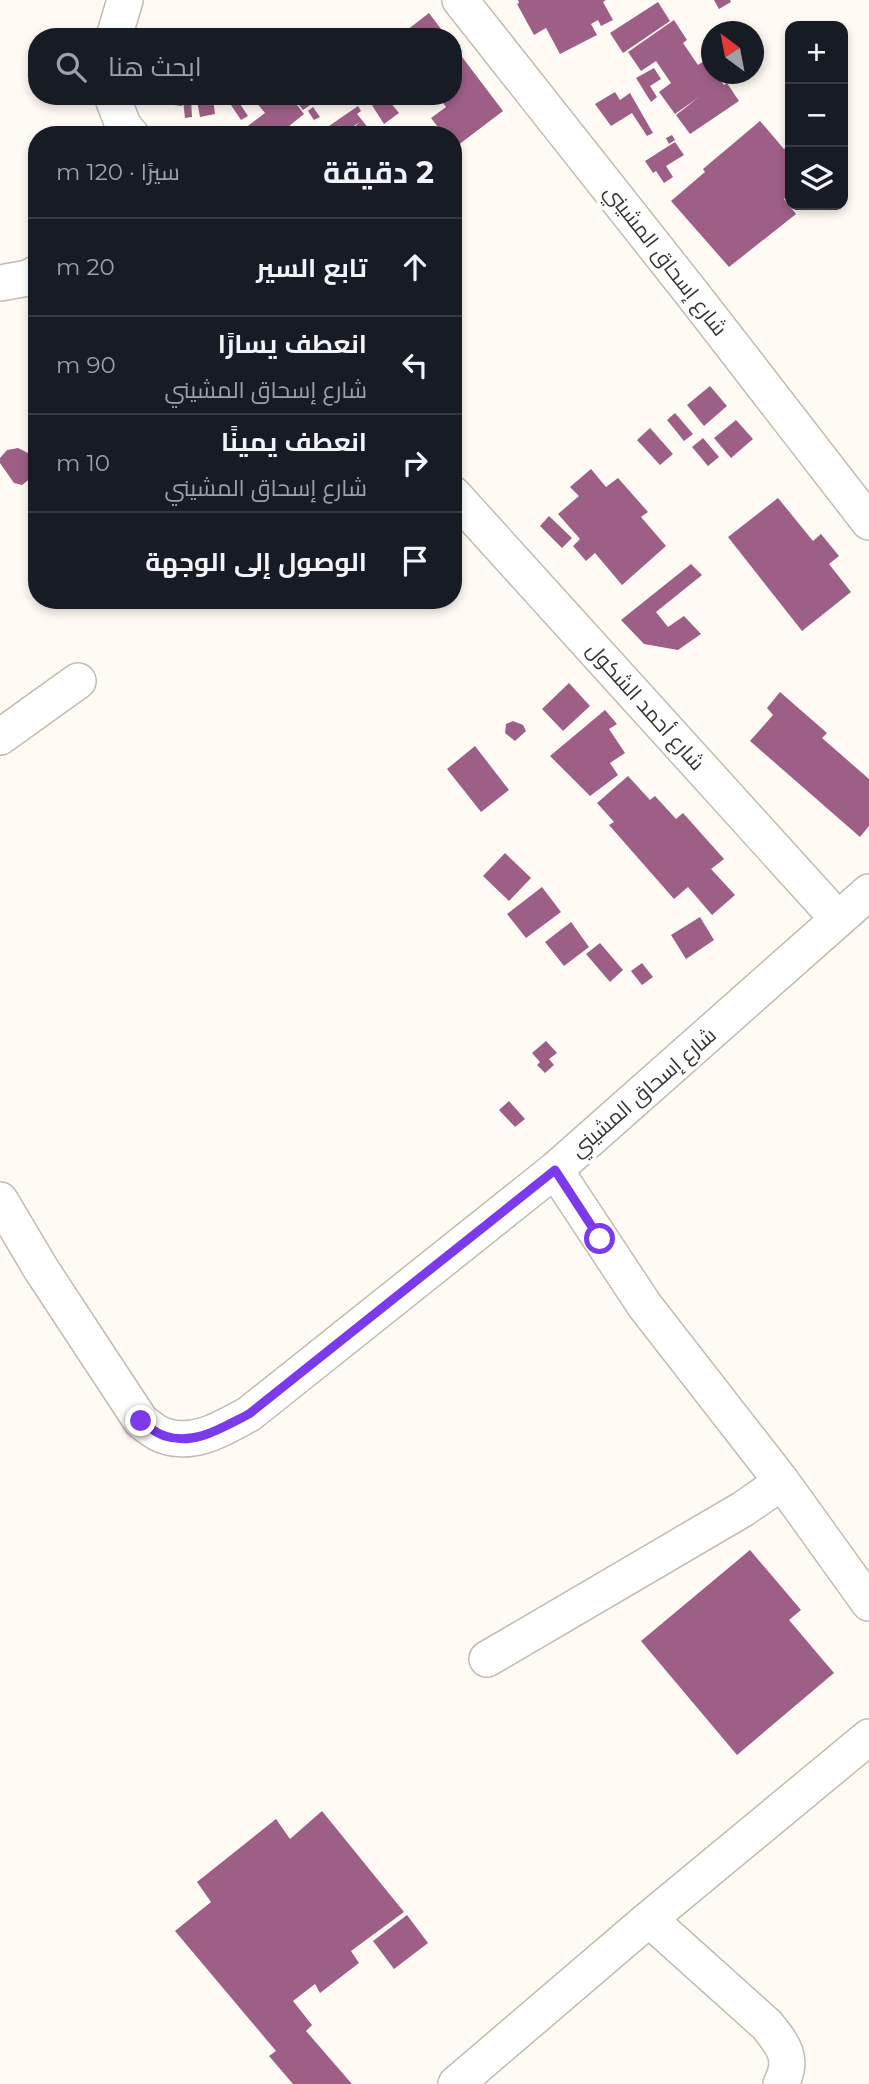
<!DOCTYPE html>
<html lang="ar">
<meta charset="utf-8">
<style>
:root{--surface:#171b24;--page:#20242c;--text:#f1f3f6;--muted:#9ea1a6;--line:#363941}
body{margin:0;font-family:Montserrat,Cairo,sans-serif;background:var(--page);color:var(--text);direction:rtl}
.controls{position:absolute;right:21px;top:21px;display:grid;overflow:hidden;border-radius:14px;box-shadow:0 4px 10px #0003}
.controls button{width:63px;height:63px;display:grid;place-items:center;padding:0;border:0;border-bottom:2px solid var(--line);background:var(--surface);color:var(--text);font:35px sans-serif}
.compass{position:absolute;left:701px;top:21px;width:63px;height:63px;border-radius:50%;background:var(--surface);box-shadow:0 4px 10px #0003;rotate:328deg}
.stop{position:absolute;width:21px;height:21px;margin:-16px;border:5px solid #7c3aed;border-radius:50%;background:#fff}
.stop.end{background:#7c3aed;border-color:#fff;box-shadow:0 2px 7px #0008}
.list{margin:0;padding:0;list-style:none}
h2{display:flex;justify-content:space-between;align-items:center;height:91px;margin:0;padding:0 28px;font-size:30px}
h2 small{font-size:23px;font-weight:400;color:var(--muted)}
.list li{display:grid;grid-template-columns:46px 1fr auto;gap:21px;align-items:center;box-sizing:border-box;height:98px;padding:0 28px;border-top:2px solid var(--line)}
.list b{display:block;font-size:26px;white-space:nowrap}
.list p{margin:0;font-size:23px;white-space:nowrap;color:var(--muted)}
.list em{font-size:23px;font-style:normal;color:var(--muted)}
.icon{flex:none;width:38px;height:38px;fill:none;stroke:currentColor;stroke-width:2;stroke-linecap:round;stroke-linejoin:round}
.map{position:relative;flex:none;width:869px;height:2084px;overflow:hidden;direction:ltr}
.search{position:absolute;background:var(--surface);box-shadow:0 4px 10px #0003;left:28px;top:28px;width:434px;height:77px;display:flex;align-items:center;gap:18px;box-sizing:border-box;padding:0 24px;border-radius:28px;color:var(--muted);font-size:26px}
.panel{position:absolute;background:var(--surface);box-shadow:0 4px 10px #0003;left:28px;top:126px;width:434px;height:483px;border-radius:28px;direction:rtl}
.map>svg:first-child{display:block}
</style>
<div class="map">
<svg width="869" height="2084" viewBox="0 0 869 2084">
<rect width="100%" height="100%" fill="#fffaf3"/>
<path fill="#9e5f86" d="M518 0H606L603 2 613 20 601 26 598 20 591 24 597 35 560 54 546 28 534 35 517 4 519 3Z
M714 0H730L731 2 719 9Z
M658 2 670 21 623 53 610 33Z
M429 13 447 37H398Z
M674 20 687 40 683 43 698 65 711 56V74H723L726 79 722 82 724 85 727 83 739 101 690 134 676 115 699 97 675 114 659 92 671 83 656 61 641 71 628 52Z
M453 45 503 111 453 149V135H444L431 118 446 107 438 96H453Z
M654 68 661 79 650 86 657 97 651 102 636 78Z
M615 92 620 100 630 93 653 133 647 136 632 113 611 126 595 104Z
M173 96H207L208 98 191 100 192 117 185 118 183 100 182 106 174 105Z
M251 96H290L304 114 278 135H236L265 113Z
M292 96H312L316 101 303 110Z
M366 96H385L399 113 384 124Z
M213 99 215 114 200 117 197 101Z
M238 101 248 116 241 120 231 105Z
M358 106 361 111 357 114 374 135H345L360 122 340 135H336L329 126Z
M313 107 320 117 314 120 308 111Z
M760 121 784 149 790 144V194L784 199 796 214 729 267 671 201 705 172 703 169Z
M672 135 675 140 669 144 666 138Z
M675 142 684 155 666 166 673 177 664 183 656 171 653 173 645 161Z
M453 158 460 169 453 174Z
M37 318V348L32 341 33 331 30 322Z
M710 386 727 406 704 426 687 405Z
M675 413 693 434 684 441 667 420Z
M736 420 753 439 731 458 714 438Z
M650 428 673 454 660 465 637 440Z
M703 438 719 457 708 466 692 447Z
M18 448 28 453 34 468 31 478 22 485 14 483 0 463V458L7 450Z
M591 469 606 487 618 478 648 512 641 517 666 546 622 585 595 553 586 561 573 546 580 539 558 514 579 496 570 487Z
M778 498 813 541 821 534 839 556 829 564 851 592 802 631 728 537Z
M549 516 572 538 562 548 540 526Z
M691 564 702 575 656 612 668 627 684 616 701 634 678 650 644 644 621 620Z
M569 683 590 706 563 731 542 709Z
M780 692 827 733 822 738 869 779V826L860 837 750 741 773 715 767 708Z
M605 710 617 724 609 729 625 753 610 763 618 775 590 796 550 756Z
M513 721 523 725 526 731 515 741 505 733 506 724Z
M475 746 509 790 481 812 447 769Z
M628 776 650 800 655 796 676 819 683 813 724 859 711 869 735 895 712 915 688 887 674 899 609 825 614 822 597 803Z
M505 853 531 878 509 901 483 876Z
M542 887 561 912 526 938 507 914Z
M700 917 714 940 686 959 671 935Z
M571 922 589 947 564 966 545 942Z
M600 943 623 970 610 982 586 954Z
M642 963 653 977 642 985 631 971Z
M546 1041 557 1053 549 1059 554 1065 545 1073 537 1065 540 1062 532 1053Z
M509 1101 525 1119 515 1127 499 1110Z
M750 1550 801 1610 789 1620 834 1673 737 1755 641 1641Z
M322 1811 404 1912 351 1951 359 1963 320 1993 315 1984 293 2001 312 2025 306 2031 352 2084H293L269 2056 276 2051 175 1931 211 1902 197 1882 276 1819 290 1839Z
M407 1915 428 1943 394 1969 373 1941Z"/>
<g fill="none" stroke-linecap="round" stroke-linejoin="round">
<g stroke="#c2bcb4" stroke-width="38">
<path id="minor" d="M460 0 694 296 869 522
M114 37 125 0
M112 96 123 125 131 135
M0 283 28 278 37 273
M453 494 838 919
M0 737 78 681
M555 1170 645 1306 782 1482 869 1603
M0 1200 41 1269 141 1421C148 1426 156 1434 165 1436 195 1446 223 1428 249 1414L555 1170 869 892
M487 1659 743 1509 782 1482
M649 1919 767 2025C784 2046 794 2059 781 2084
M456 2084 649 1919 869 1737"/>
</g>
<use href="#minor" stroke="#fff" stroke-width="35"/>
</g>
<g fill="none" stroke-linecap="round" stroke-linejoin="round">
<path stroke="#7c3aed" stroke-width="9" d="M141 1421C148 1426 156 1434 165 1436 195 1446 223 1427 249 1414L555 1170 600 1239"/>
</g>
<g text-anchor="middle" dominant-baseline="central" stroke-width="7" stroke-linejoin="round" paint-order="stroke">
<g font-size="21" fill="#35322f" stroke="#fff">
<text transform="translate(666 260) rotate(52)">شارع إسحاق المشيني</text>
<text transform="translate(646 706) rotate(48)">شارع أحمد الشكول</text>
<text transform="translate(643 1092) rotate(-41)">شارع إسحاق المشيني</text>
</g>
</g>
</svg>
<div class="controls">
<button>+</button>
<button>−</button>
<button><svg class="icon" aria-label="layers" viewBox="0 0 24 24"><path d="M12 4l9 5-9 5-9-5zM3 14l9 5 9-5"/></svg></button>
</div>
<svg class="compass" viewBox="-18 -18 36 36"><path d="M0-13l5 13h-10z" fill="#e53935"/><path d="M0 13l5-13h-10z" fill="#9ea1a6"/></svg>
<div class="stop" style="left:600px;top:1239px"></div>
<div class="stop end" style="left:141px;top:1421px"></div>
<div class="search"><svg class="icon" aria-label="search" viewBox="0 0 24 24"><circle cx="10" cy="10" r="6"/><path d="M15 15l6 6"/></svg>ابحث هنا</div>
<section class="panel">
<h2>2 دقيقة<small>سيرًا · 120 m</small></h2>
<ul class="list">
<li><svg class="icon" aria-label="ahead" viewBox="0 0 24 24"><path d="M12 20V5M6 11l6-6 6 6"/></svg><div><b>تابع السير</b></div><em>20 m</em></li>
<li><svg class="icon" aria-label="left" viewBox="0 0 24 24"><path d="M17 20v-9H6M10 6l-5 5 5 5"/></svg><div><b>انعطف يسارًا</b><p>شارع إسحاق المشيني</p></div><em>90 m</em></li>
<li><svg class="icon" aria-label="right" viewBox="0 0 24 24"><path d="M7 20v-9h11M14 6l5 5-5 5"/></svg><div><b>انعطف يمينًا</b><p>شارع إسحاق المشيني</p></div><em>10 m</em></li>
<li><svg class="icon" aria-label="arrive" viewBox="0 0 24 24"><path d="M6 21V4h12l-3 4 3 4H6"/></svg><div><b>الوصول إلى الوجهة</b></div></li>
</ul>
</section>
</div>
